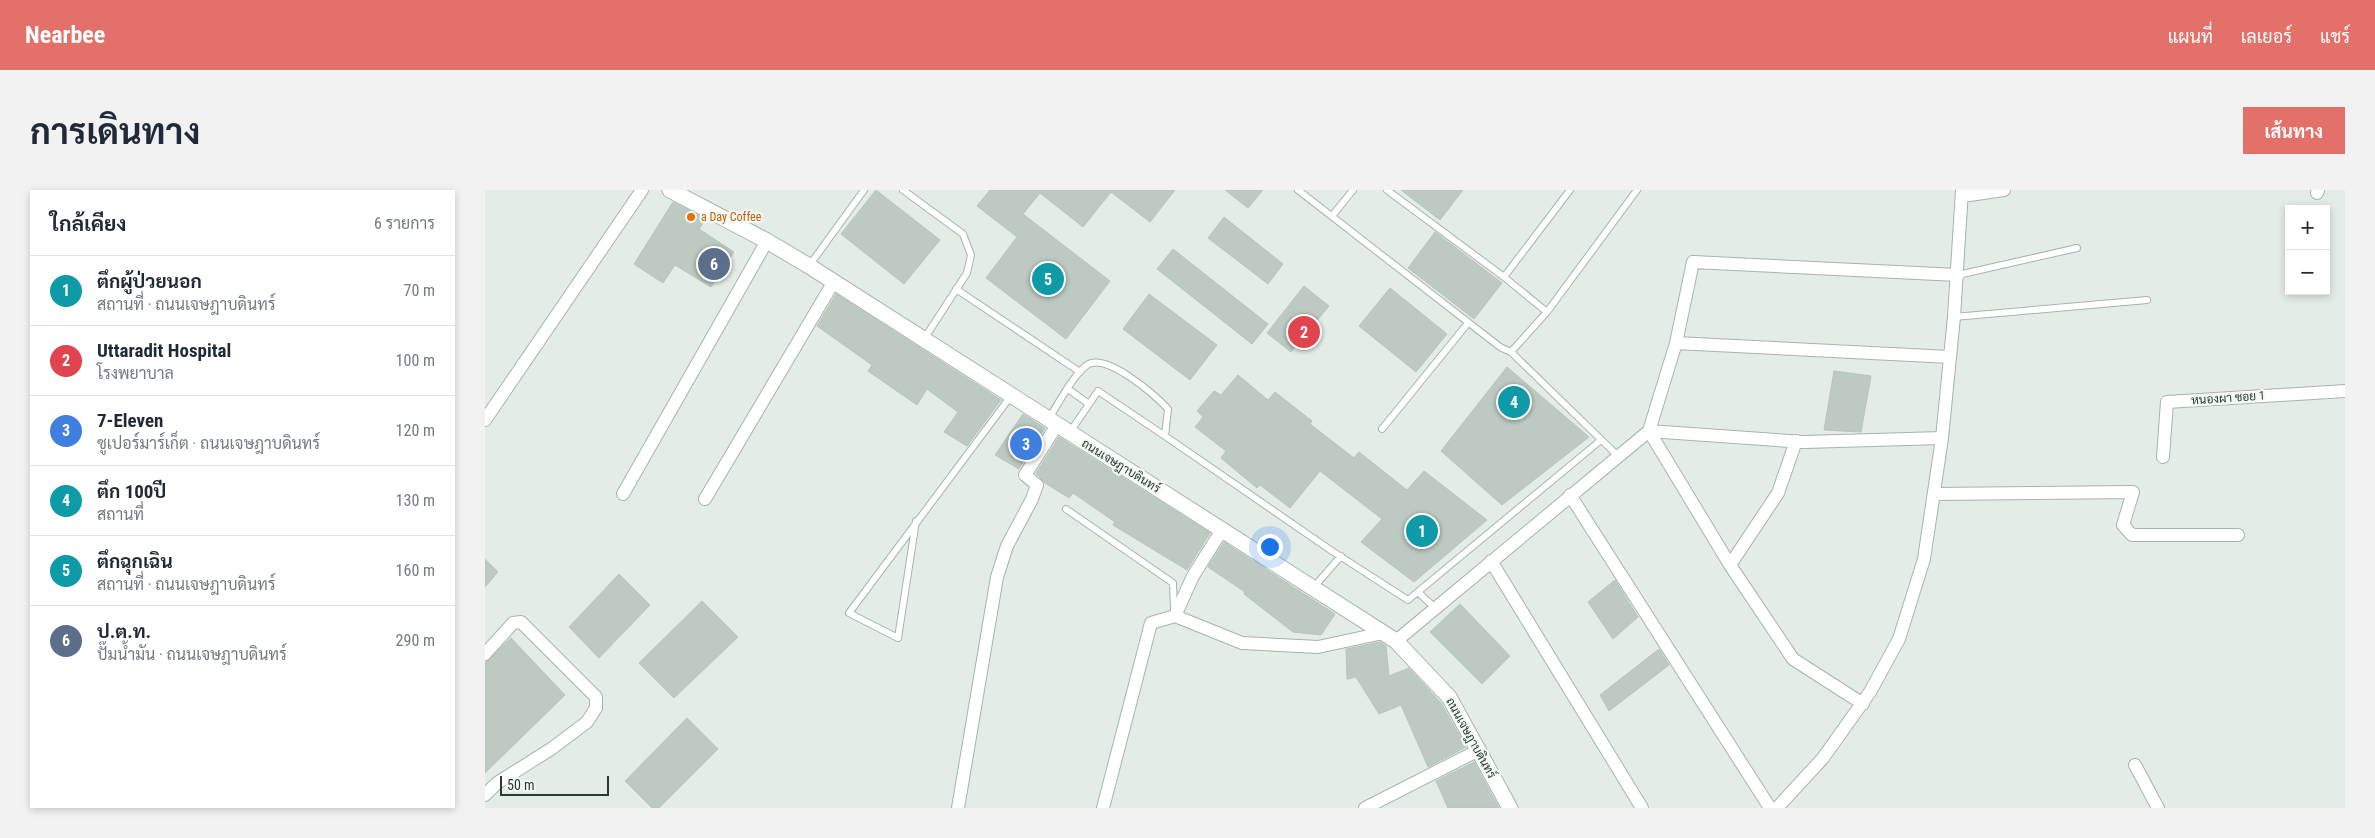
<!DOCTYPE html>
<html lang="th">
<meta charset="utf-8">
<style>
:root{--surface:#fff;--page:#f2f2f3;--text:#1f2937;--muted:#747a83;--line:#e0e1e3;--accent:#e4706a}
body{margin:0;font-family:"Roboto Condensed",Sarabun,sans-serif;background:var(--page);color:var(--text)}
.controls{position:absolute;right:15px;top:15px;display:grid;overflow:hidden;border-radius:0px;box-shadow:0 2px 8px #0003}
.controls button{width:45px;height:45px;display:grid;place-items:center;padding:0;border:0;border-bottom:1px solid var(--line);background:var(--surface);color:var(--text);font:25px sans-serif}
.scale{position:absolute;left:15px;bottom:12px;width:109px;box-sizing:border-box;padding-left:5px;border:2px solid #253c31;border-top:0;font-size:14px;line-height:18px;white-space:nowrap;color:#253c31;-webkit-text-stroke:4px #f4f9f6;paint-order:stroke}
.you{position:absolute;left:784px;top:356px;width:18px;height:18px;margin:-12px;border:4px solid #fff;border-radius:50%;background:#1a73e8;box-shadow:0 0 0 8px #1a73e833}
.badge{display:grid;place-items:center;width:32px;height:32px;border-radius:50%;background:var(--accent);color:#fff;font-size:16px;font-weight:700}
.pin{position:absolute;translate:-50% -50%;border:2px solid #fff;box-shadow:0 1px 5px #0006}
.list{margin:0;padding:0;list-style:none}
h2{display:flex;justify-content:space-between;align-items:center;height:65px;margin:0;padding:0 20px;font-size:21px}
h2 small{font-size:16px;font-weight:400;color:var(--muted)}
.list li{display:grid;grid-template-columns:32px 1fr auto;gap:15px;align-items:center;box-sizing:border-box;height:70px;padding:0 20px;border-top:1px solid var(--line)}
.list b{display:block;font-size:19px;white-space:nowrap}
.list p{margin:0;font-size:16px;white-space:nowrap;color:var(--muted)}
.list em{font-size:16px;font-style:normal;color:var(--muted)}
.map{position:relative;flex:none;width:1860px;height:618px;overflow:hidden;border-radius:0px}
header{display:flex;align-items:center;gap:30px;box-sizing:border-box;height:70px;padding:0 25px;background:var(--accent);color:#fff}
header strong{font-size:24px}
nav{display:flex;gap:28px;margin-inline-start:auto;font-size:18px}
.intro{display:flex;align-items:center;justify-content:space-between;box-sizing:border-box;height:120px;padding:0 30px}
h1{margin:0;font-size:35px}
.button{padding:12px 22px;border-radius:0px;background:var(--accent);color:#fff;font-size:18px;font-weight:700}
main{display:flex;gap:30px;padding:0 30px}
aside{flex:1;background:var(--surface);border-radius:0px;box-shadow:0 2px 8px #0003}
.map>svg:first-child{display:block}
</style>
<header>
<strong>Nearbee</strong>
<nav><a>แผนที่</a><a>เลเยอร์</a><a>แชร์</a></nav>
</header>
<div class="intro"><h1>การเดินทาง</h1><a class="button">เส้นทาง</a></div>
<main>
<aside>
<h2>ใกล้เคียง<small>6 รายการ</small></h2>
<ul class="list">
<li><span class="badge" style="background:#0f9aa8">1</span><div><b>ตึกผู้ป่วยนอก</b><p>สถานที่ · ถนนเจษฎาบดินทร์</p></div><em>70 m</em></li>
<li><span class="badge" style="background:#e0444e">2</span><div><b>Uttaradit Hospital</b><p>โรงพยาบาล</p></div><em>100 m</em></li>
<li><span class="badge" style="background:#3f7fe0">3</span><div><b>7-Eleven</b><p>ซูเปอร์มาร์เก็ต · ถนนเจษฎาบดินทร์</p></div><em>120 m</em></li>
<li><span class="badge" style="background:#0f9aa8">4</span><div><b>ตึก 100ปี</b><p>สถานที่</p></div><em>130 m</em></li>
<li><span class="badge" style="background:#0f9aa8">5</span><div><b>ตึกฉุกเฉิน</b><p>สถานที่ · ถนนเจษฎาบดินทร์</p></div><em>160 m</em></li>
<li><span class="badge" style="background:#5c6f8a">6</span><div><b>ป.ต.ท.</b><p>ปั๊มน้ำมัน · ถนนเจษฎาบดินทร์</p></div><em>290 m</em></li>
</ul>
</aside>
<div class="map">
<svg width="1860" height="618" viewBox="0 0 1860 618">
<rect width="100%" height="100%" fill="#e4ece7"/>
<path fill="#bccac2" stroke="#b7c5bd" d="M391 0 455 50 419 94 356 44Z
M505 0H690L665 32 626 2 598 37 555 3 538 24 625 91 581 149 501 88 532 47 492 16Z
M740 0H778L763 18Z
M916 0H978L955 30Z
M188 12 221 29 214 39 249 62 226 97 190 75 178 93 149 74Z
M739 27 798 74 783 94 723 48Z
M950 42 1017 93 989 129 923 78Z
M688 59 783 134 767 154 672 79Z
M819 96 844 116 806 162 782 143Z
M905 98 962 144 931 182 874 136Z
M351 104 516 210 482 256 459 242 473 222 442 199 432 215 383 181 387 175 332 136Z
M664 104 732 155 705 190 638 139Z
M1022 177 1104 247 1017 315 956 261Z
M1349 181 1386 186 1376 242 1339 240Z
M753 185 783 210 790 202 827 231 825 234 869 268 874 262 922 300 939 281 1002 330 929 392 876 352 897 329 835 281 805 318 775 295 772 298 736 268 741 261 710 237 718 227 712 221 729 201 736 205Z
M538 224 560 238 534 279 510 265Z
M574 247 725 343 702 380 628 335 630 332 588 303 584 308 560 293 551 283Z
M739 352 850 424 836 445 808 442 759 404 760 402 723 377Z
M0 369 13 382 0 397Z
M134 384 165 415 114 468 84 437Z
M1130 390 1153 427 1128 449 1103 412Z
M217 411 253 447 189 508 154 473Z
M975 414 1025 466 997 494 945 442Z
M26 448 80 505 0 583V473Z
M895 452 901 456 904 486 924 478 956 513 981 557 943 577 916 515 894 524 871 487 862 489 861 459Z
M1174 459 1184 475 1124 521 1115 505Z
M202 528 233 559 174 618H167L140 591Z
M989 572 1014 618H963L951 591Z"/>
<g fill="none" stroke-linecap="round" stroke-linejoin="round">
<g stroke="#a7b4ad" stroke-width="8">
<path id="service" d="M418 0 478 44 486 65 482 83 439 149
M813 0 1015 157 1026 162 1133 266
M902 0 1019 87 1062 122
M847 26 868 0
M324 76 379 0
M1473 85 1592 58
M1019 87 1085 0
M471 99 595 182
M1469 127 1662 110
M1026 162 1062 122 1152 0
M583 199 604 214
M564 228C574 213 588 185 602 175 621 162 670 205 683 219L680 246 847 361 923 410 1116 250
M897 239 983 133
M585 242 613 201 680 246
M581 319 688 393 689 419
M431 331 413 448 364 423 526 206
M828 398 856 366
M933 402 949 417"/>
</g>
<g stroke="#a7b4ad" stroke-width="14">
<path id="minor" d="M1832 3 1833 0
M1477 6 1519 0
M1191 153 1465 167
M0 230 157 0
M1164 241 1245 375 1308 469 1378 514
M1164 241 1319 252 1457 248
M1678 267 1682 212 1860 201
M138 304 282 51
M1450 304 1648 302 1638 335 1647 345H1753
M1085 305 1285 618
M220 309 348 93
M1006 371 1157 618
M1245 375 1293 303 1311 251
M690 426 708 386 737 340
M911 451 1164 241 1191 153 1208 72 1473 85
M0 464 28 433 36 432 111 507V518L102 532 66 559 12 593 0 605
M1650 575 1673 618
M473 618 512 387 522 356 547 309 552 295 540 285 572 235
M618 618 666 433 690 426 757 453 833 457 898 443
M880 618 994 560
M1292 618 1338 568 1385 502 1414 449 1439 369 1457 248 1469 127 1477 0"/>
</g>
<g stroke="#a7b4ad" stroke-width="17">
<path id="tertiary" d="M185 0 282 51 324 76 911 451 964 507 1025 618"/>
</g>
<use href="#service" stroke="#fff" stroke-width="6"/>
<use href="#minor" stroke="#fff" stroke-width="12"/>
<use href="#tertiary" stroke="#fff" stroke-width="15"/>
</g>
<circle fill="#e8710a" stroke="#f4f9f6" stroke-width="2" cx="206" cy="27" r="5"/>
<g text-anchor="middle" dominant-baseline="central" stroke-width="4.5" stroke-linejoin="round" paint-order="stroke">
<g font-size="12" fill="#c56008" stroke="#f4f9f6" text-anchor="start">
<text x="216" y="27">a Day Coffee</text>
</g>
<g font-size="12" fill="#253c31" stroke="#f4f9f6">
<text transform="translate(1743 208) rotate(-4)">หนองผา ซอย 1</text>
<text transform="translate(636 276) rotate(32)">ถนนเจษฎาบดินทร์</text>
<text transform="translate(986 548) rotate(61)">ถนนเจษฎาบดินทร์</text>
</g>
</g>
</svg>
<div class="controls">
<button>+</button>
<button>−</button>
</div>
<div class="scale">50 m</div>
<div class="you"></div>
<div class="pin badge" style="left:937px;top:341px;background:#0f9aa8">1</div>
<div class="pin badge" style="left:819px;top:142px;background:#e0444e">2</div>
<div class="pin badge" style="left:541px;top:254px;background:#3f7fe0">3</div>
<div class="pin badge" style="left:1029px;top:212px;background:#0f9aa8">4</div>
<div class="pin badge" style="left:563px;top:89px;background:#0f9aa8">5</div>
<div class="pin badge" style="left:229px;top:74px;background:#5c6f8a">6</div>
</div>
</main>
